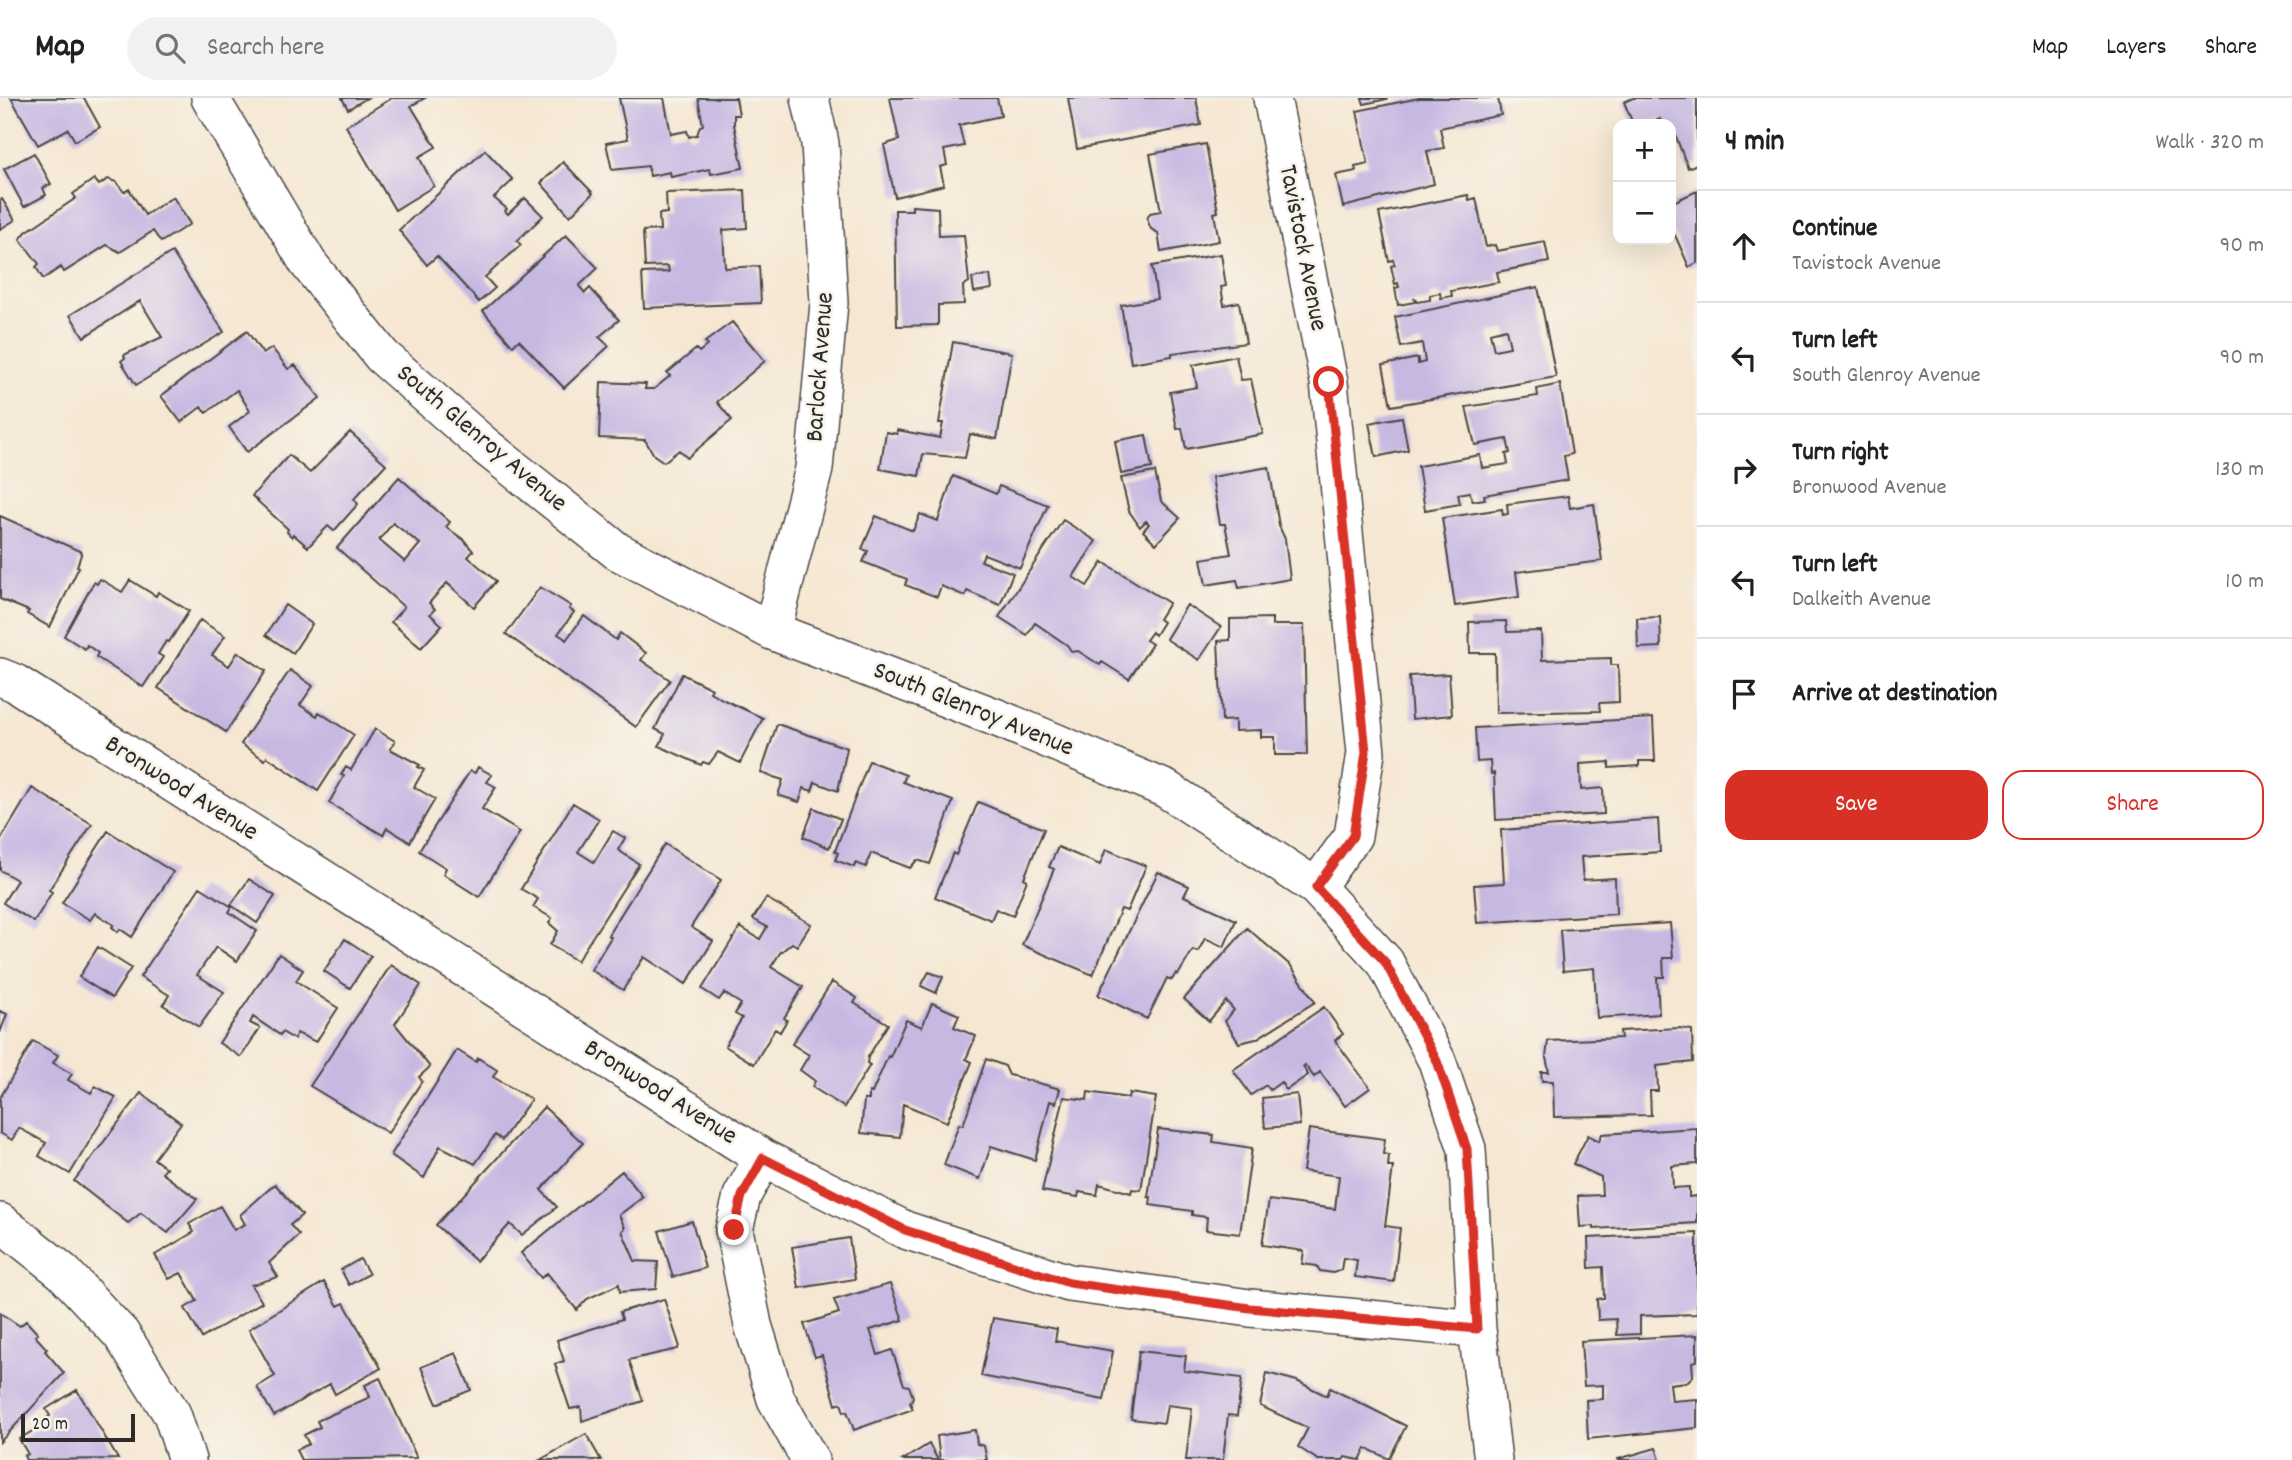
<!DOCTYPE html>
<meta charset="utf-8">
<style>
:root{--surface:#fff;--page:#f2f2f2;--text:#202124;--muted:#757577;--line:#e0e0e0;--accent:#d93025}
body{margin:0;font-family:Dekko,sans-serif;background:var(--page);color:var(--text)}
.controls{position:absolute;right:21px;top:21px;display:grid;overflow:hidden;border-radius:14px;box-shadow:0 7px 28px #0002}
.controls button{width:63px;height:63px;display:grid;place-items:center;padding:0;border:0;border-bottom:2px solid var(--line);background:var(--surface);color:var(--text);font:35px sans-serif}
.scale{position:absolute;left:21px;bottom:18px;width:114px;box-sizing:border-box;padding-left:7px;border:4px solid #2b2b2b;border-top:0;font-size:19px;line-height:24px;white-space:nowrap;color:#2b2b2b;-webkit-text-stroke:5px #f7f3e8;paint-order:stroke}
.stop{position:absolute;width:21px;height:21px;margin:-16px;border:5px solid #d93025;border-radius:50%;background:#fff}
.stop.end{background:#d93025;border-color:#fff;box-shadow:0 2px 7px #0008}
.list{margin:0;padding:0;list-style:none}
h2{display:flex;justify-content:space-between;align-items:center;height:91px;margin:0;padding:0 28px;font-size:30px}
h2 small{font-size:23px;font-weight:400;color:var(--muted)}
.list li{display:grid;grid-template-columns:46px 1fr auto;gap:21px;align-items:center;box-sizing:border-box;height:112px;padding:0 28px;border-top:2px solid var(--line)}
.list b{display:block;font-size:26px;white-space:nowrap}
.list p{margin:0;font-size:23px;white-space:nowrap;color:var(--muted)}
.list em{font-size:23px;font-style:normal;color:var(--muted)}
.actions{display:flex;gap:14px;padding:21px 28px}
.actions a{flex:1;padding:16px 0;border:2px solid var(--accent);border-radius:21px;text-align:center;font-size:24px;color:var(--accent)}
.actions .main{background:var(--accent);color:#fff}
.icon{flex:none;width:38px;height:38px;fill:none;stroke:currentColor;stroke-width:2;stroke-linecap:round;stroke-linejoin:round}
.map{position:relative;flex:none;width:1697px;height:1362px;overflow:hidden}
header{display:flex;align-items:center;gap:42px;box-sizing:border-box;height:98px;padding:0 35px;background:var(--surface);border-bottom:2px solid var(--line)}
header strong{font-size:33px}
nav{display:flex;gap:38px;margin-inline-start:auto;font-size:24px}
.search{width:490px;height:63px;background:var(--page);display:flex;align-items:center;gap:18px;box-sizing:border-box;padding:0 24px;border-radius:38px;color:var(--muted);font-size:26px}
main{display:flex}
aside{flex:1;background:var(--surface)}
.map>svg:first-child{display:block}
</style>
<header>
<strong>Map</strong>
<div class="search"><svg class="icon" aria-label="search" viewBox="0 0 24 24"><circle cx="10" cy="10" r="6"/><path d="M15 15l6 6"/></svg>Search here</div>
<nav><a>Map</a><a>Layers</a><a>Share</a></nav>
</header>
<main>
<div class="map">
<svg width="1697" height="1362" viewBox="0 0 1697 1362">
<rect width="100%" height="100%" fill="#f7f3e8"/>
<filter id="ink" filterUnits="userSpaceOnUse"><feTurbulence type="fractalNoise" baseFrequency=".0143" numOctaves="2"/><feDisplacementMap in="SourceGraphic" scale="14" xChannelSelector="R" yChannelSelector="G"/><feConvolveMatrix kernelMatrix="1 2 1 2 8 2 1 2 1" color-interpolation-filters="sRGB"/></filter>
<filter id="wash" filterUnits="userSpaceOnUse"><feTurbulence type="fractalNoise" baseFrequency=".00686" numOctaves="4" result="noise"/><feDisplacementMap in="SourceGraphic" scale="28" xChannelSelector="R" yChannelSelector="G"/><feGaussianBlur stdDeviation="1.57" result="paint"/><feColorMatrix in="noise" values="0 0 0 0 0 0 0 0 0 0 0 0 0 0 0 0 0 1.4 0 .05"/><feComposite in="paint" operator="in"/></filter>
<g filter="url(#wash)">
<rect width="100%" height="100%" fill="#f6e7d3"/>
<g id="blocks">
<path fill="#c7b8e2" fill-rule="evenodd" d="M11 0H84L100 29 75 43 68 31 38 47Z
M342 0H367L348 11Z
M392 0H425L411 8 436 49 419 59 434 88 395 112 346 28Z
M619 0H664L671 36 687 33 689 39 697 37 700 28 703 27 698 0H736L739 17H734V27L743 70 711 76 710 71 671 79 670 74 650 78 648 68 612 72 606 45 628 41Z
M890 0H997L1001 18 959 27 964 48 944 52 947 67 940 69 944 87 895 99 884 47 899 42Z
M1068 0H1196L1201 27 1077 51Z
M1362 0H1387V1L1364 6Z
M1419 0H1498L1501 17 1440 30 1444 50 1427 53 1434 86 1343 109 1336 77 1356 73 1355 69 1368 66 1357 13Z
M1633 0H1697V66L1688 70 1671 26H1662L1660 21 1648 26H1633L1624 4Z
M1206 46 1218 114 1214 115 1219 143 1161 154 1158 135 1151 131 1147 121 1150 115 1161 113 1150 56Z
M485 52 513 82 494 100 507 111 505 113 508 116 525 100 543 118 517 143 521 147 485 179 495 190 479 204 437 158 427 167 399 132Z
M34 55 51 86 43 90 46 97 24 109 4 71Z
M563 64 593 95 570 118 541 85Z
M94 81 99 87 108 81 116 84 124 94 129 91 145 117 173 99 190 126 161 144 153 133 120 154 107 147 64 174 61 169 43 181 36 169 39 166 20 141 26 134 76 100 73 96Z
M745 92 747 130 723 132 725 170 759 168 761 205 644 210 642 175 669 174 668 168 645 169 643 133 660 132 659 116 667 115 666 95Z
M1697 93V165L1689 169 1671 128V105Z
M1468 97 1469 102 1476 100 1486 149 1495 147 1497 153 1545 144 1549 164 1497 174 1499 184 1451 193 1452 198 1441 200 1440 195 1430 197V202L1417 204 1414 200 1415 204 1398 207 1395 190 1399 189 1398 185 1395 186 1391 168 1395 167 1393 162 1389 163 1379 115Z
M2 101 15 122 0 131V103Z
M912 108 938 110 939 138 964 137 969 184 963 188 964 206 938 207V227L897 228 895 112H912Z
M566 137 598 170 579 188 585 195 590 190 619 222 599 239 609 248 564 290 519 242 513 248 483 213Z
M172 154 224 234 136 287 121 263 125 260 124 257 162 239 140 203 84 239 70 217Z
M1221 156 1226 188 1221 189 1224 207 1239 204 1246 245 1172 255V258L1131 265 1121 207 1157 201 1152 168Z
M990 177 992 191 974 194 972 180Z
M1538 189 1556 279 1391 308 1383 267 1418 260V266L1425 264 1422 245 1401 249 1395 219ZM1506 231 1510 249 1494 252 1490 235Z
M732 224 765 263 717 304 732 322 687 360 679 352 664 364 654 357 645 342 599 340 601 284 646 286 645 291H654L670 278 667 275 696 251 699 254 708 247 705 244Z
M247 233 263 256 272 250 288 271 295 267 320 300 247 354 229 329 250 313 237 292 206 315 201 309 181 324 161 298Z
M953 244 1012 255 997 341 970 336 965 360 923 356 919 378 880 371 886 334 897 336V332L940 340 943 325H939Z
M1236 258 1241 282 1251 281 1263 336 1186 351 1182 330 1177 331 1170 294 1197 289 1193 267Z
M1560 286 1572 356 1564 358 1568 382 1484 397 1485 401 1472 403 1470 394 1458 396 1460 406 1425 412 1418 368 1480 357 1482 370 1508 366 1506 356 1510 355 1507 341 1475 347 1466 309 1538 298 1537 291Z
M1402 319 1408 352 1376 359 1369 325Z
M350 334 386 366 354 401 358 406 334 433 328 428 308 449 293 436 292 439 287 434 288 431 252 398 289 357 310 375Z
M1146 337 1152 370 1121 376 1115 343Z
M1269 369 1279 428 1285 441 1290 481 1239 490 1237 482 1206 487 1201 461 1231 456 1225 426H1220L1212 379Z
M1155 374 1161 403 1180 420 1156 446 1143 433 1149 426 1146 423 1140 429 1129 413 1121 380Z
M953 378 996 396 999 388 1048 407 1020 470 984 456 981 463 1013 475 1000 507 967 493 965 498 941 488 937 499 905 487 907 481 863 464 868 453 862 451 876 418 913 433 920 416 938 423Z
M399 379 450 424 446 429 464 442 473 453 468 459 496 483 474 509 447 485 429 505 435 511 430 516 442 527 421 550 391 524 404 509 337 450ZM393 425 420 446 405 464 379 442Z
M1568 398 1570 410 1594 406 1602 463 1516 474 1519 499 1455 508 1442 420 1502 411 1503 417 1508 416 1507 406Z
M0 418 82 454 77 468 79 469 50 529 27 516 29 513 0 501Z
M1063 422 1096 443 1073 479 1087 488 1103 464 1169 505 1159 521 1163 524 1155 537 1152 534 1146 542 1152 546 1129 581 1102 564 1100 567 1078 553 1072 554 1067 547 1035 525 1027 537 999 519Z
M100 481 122 494 130 482 156 498 158 494 189 513 169 544 166 543 158 556 163 559 143 589 96 559 98 555 87 547 85 551 64 538 94 484 97 486Z
M540 489 571 508 569 511 574 514 558 536 564 540 566 542 584 518 616 542 620 535 646 555 641 562 670 582 636 629 506 536Z
M285 507 312 526 293 555 266 537Z
M1187 507 1221 529 1199 562 1166 541Z
M1660 519 1661 549 1638 550 1637 520Z
M1272 520V527H1304L1307 657H1275V639H1261V632L1235 633V622L1222 623 1218 543 1230 542V521Z
M200 522 225 538 212 557 229 568 238 554 266 573 226 634 158 590Z
M1506 523 1507 534 1541 533 1542 562 1611 560V567H1618L1619 604 1599 605 1600 613 1496 615 1495 555H1470L1469 524Z
M290 572 313 588 300 607 317 618 319 614 354 637 318 693 267 659 265 662 241 646Z
M682 576 712 591 710 594 724 602 763 620 740 665 718 654 709 666 703 664 701 667 659 648 665 636 655 631Z
M1449 576 1452 617 1412 621 1409 578Z
M1653 620 1655 663H1639V668L1609 670V664L1580 666 1581 692 1603 690 1604 716 1496 722 1494 675 1491 676 1490 663 1477 664 1475 630Z
M777 626 847 650 838 693 815 684 812 693 804 690 799 704 778 697 783 682 761 675Z
M375 631 395 643 390 651 420 667 418 669 424 672 414 689 435 701 410 744 387 730 383 737 329 705 344 678 341 677 346 669 351 672Z
M869 663 906 677 903 684 953 703 930 766 917 762 910 770 871 755 866 769 856 765 854 769 835 762 838 755 835 753Z
M478 669 492 677 487 684 496 689 482 711 520 734 479 799 443 776 446 770 419 753 470 673 475 675Z
M32 690 92 726 49 792 52 794 34 824 3 805 17 782 0 772V743Z
M978 704 1044 731 1024 780 1027 782 1013 818 996 811 991 822 935 799 953 755 956 757Z
M573 705 599 721 578 754 594 764 613 733 625 740 618 752 639 766 577 863 550 847 558 833 549 825 552 820 533 809 538 801 521 791Z
M814 710 841 721 829 750 803 739Z
M1658 721 1660 754 1581 759 1583 782 1615 780 1616 816 1477 825 1474 787 1504 785 1501 732Z
M108 733 173 774 132 839 120 831 118 834 112 829 114 827 95 815 90 822 62 805Z
M665 746 721 782 691 829 713 843 686 886 644 859 623 892 591 872 611 839 608 837Z
M1058 749 1100 767 1106 751 1146 768 1127 813 1121 811 1093 877 1022 847 1054 771 1049 769Z
M1158 774 1189 788 1184 798 1236 822 1224 849 1205 840 1198 854 1193 852 1178 877 1176 875 1172 882 1167 880 1147 921 1098 897Z
M249 781 275 798 257 825 231 807Z
M200 789 232 809 229 814 257 833 237 863 216 849 197 877 224 894 199 929 163 907 169 897 140 879Z
M766 800 811 826 797 848 792 845 780 855 771 869 803 889 784 920 787 922 780 934 775 931 754 966 725 948 742 920 735 916 741 906 724 895 719 902 702 891 740 829 760 841 767 829 753 821Z
M1670 825 1673 860H1663L1664 879H1657L1659 916 1597 920 1594 870 1563 873 1560 832Z
M1247 830 1291 868 1315 904 1256 941 1239 945 1225 923 1234 912 1226 903 1209 923 1184 901Z
M345 841 371 858 350 890 324 873Z
M98 849 131 870 112 900 79 879Z
M279 856 303 872 296 883 338 910 316 944 297 935 294 941 282 934 280 937 253 919 250 925 260 930 241 959 219 945Z
M391 867 421 887 395 926 430 969 419 979 422 983 388 1035 310 988Z
M929 874 943 879 936 895 921 888Z
M832 884 857 900 854 905 888 926 868 959 867 965 870 967 844 1009 812 989 815 983 800 972 809 957 792 946Z
M932 905 959 917 954 929 976 938 966 961 972 964 947 1024 903 1006 900 1039 861 1035 864 1002H869V994L872 995 888 958 890 959 906 922 922 929Z
M1324 909 1343 936 1335 942 1370 990 1345 1008 1320 974 1314 979 1305 967 1303 969 1308 977 1286 992 1281 984 1270 992 1266 987 1251 997 1233 972Z
M0 913 7 916 0 935Z
M1680 930 1692 932 1693 964 1657 968 1658 993H1650L1651 1017 1554 1019 1553 983H1542L1541 974H1549L1546 959 1548 943 1621 940 1620 933Z
M33 943 58 957 53 965 72 976 68 982 91 995 95 988 116 999 70 1076 39 1058 46 1045 19 1030 12 1042 0 1035V1000Z
M457 952 476 964 478 960 497 972 493 979 531 1001 502 1042 495 1037 475 1066 440 1048 424 1080 391 1057Z
M986 961 1005 968 1009 977 1060 991 1056 1005 1050 1003 1035 1062 991 1048 980 1081 944 1067 959 1026 963 1027Z
M1088 994 1128 1000 1129 995 1156 999 1141 1092 1132 1091 1131 1095 1099 1086 1097 1097 1079 1094 1078 1099 1042 1093 1064 999 1087 1002Z
M141 995 181 1025 154 1061 166 1070 162 1075 197 1101 168 1135 141 1115 128 1125 74 1083Z
M1297 996 1300 1027 1265 1030 1262 1000Z
M544 1009 583 1045 541 1092 557 1109 522 1137 510 1126 476 1163 436 1127Z
M1697 1030V1066L1672 1068 1673 1090 1689 1089V1099L1697 1098V1125L1594 1131V1128L1580 1129 1578 1098 1602 1097 1601 1079 1573 1066 1588 1037 1599 1043 1602 1036Z
M1158 1031 1214 1037 1213 1044 1252 1050 1240 1136 1206 1132 1207 1119 1192 1117V1113L1150 1107 1151 1099H1148Z
M1309 1031 1385 1041 1383 1056 1389 1057 1388 1069H1393L1385 1128 1400 1130 1394 1184 1355 1179 1357 1162 1343 1160 1341 1172 1333 1175 1320 1173 1317 1168 1302 1166 1304 1153 1262 1147 1269 1102 1335 1111 1339 1078 1303 1073Z
M622 1073 643 1099 619 1117 625 1130 622 1133 635 1163 658 1164 656 1191 620 1194 619 1186 587 1201 577 1212 547 1175 541 1180 521 1155Z
M275 1086 302 1117 290 1127 299 1137 269 1165 278 1179 251 1187 262 1204 202 1240 185 1210 197 1203 181 1175 169 1181 155 1157 194 1134 189 1126 220 1108 234 1132 245 1126 240 1117Z
M692 1123 705 1170 673 1179 659 1133Z
M1697 1135V1216L1640 1218V1236L1617 1237 1616 1221 1598 1222 1597 1201 1604 1200 1603 1169 1589 1170 1588 1140Z
M849 1140 855 1181 799 1190 792 1149Z
M360 1161 369 1176 349 1187 341 1172Z
M324 1184 338 1208 344 1205 381 1270 335 1296 330 1286 274 1318 257 1289 275 1278 249 1231Z
M890 1186 903 1222 870 1232 878 1257 892 1252 904 1287 909 1288 913 1299 910 1305 913 1311 854 1332 847 1313 844 1314 841 1305 836 1307 822 1257 815 1259 804 1226 839 1215 834 1202Z
M664 1201 679 1246 678 1251 629 1262 643 1303 582 1323 581 1309 570 1311 555 1266 564 1263 557 1242 622 1221 620 1214Z
M0 1215 20 1228 26 1223 38 1236 35 1238 47 1251 45 1253 64 1275 0 1344Z
M993 1220 1057 1231 1055 1243 1113 1253 1104 1302 981 1278Z
M1697 1237V1263L1692 1264 1693 1278 1687 1284 1670 1286 1672 1303 1697 1301V1330L1588 1341 1586 1302 1603 1301V1287L1584 1288 1581 1243Z
M1139 1253 1186 1258 1184 1273 1242 1280 1237 1318 1228 1317 1223 1362H1186L1192 1310 1167 1307 1164 1325 1131 1321Z
M456 1255 471 1292 437 1306 421 1269Z
M1267 1275 1297 1283 1327 1298 1330 1290 1406 1328 1389 1361 1366 1350 1360 1362 1345 1359 1343 1362H1318L1298 1349 1308 1330 1260 1308Z
M380 1280 417 1360 301 1362 296 1352 309 1346 304 1337 320 1329 317 1323 370 1299 365 1287Z
M77 1292 118 1361 26 1362 24 1358 28 1356 19 1341 41 1328 38 1325 50 1318 46 1311Z
M975 1332 977 1346 984 1348 987 1362H940L937 1338Z
M586 1336 601 1362H540Z
M929 1346 938 1362H903Z
M1656 1350 1660 1362H1618V1361Z"/>
</g>
</g>
<g filter="url(#ink)">
<use href="#blocks" fill-opacity="0" stroke="#494744" stroke-width="2"/>
<g fill="none" stroke-linecap="round" stroke-linejoin="round">
<g stroke="#494744" stroke-width="40">
<path id="street" d="M210 0 308 165 382 258 485 348 617 453 772 533 1000 621 1166 691 1316 789 1385 864 1437 963 1467 1051 1477 1231 1493 1362
M1272 0 1329 284 1366 655 1353 738 1316 789
M772 533 814 371 829 205 820 45 810 0
M0 579 15 585 763 1060 905 1132 1069 1185 1250 1210 1477 1231
M763 1060 742 1098 734 1132 753 1227 776 1301 810 1362
M0 1124 63 1174 121 1236 172 1316 187 1362"/>
</g>
<use href="#street" stroke="#fff" stroke-width="37"/>
</g>
</g>
<g fill="none" stroke-linecap="round" stroke-linejoin="round" filter="url(#ink)">
<path stroke="#d93025" stroke-width="9" d="M734 1132 742 1098 763 1060 905 1132 1069 1185 1250 1210 1477 1231 1467 1051 1437 963 1385 864 1316 789 1353 738 1366 654 1329 284"/>
</g>
<g text-anchor="middle" dominant-baseline="central" stroke-width="5" stroke-linejoin="round" paint-order="stroke">
<g font-size="26" fill="#2b2b2b" stroke="#f7f3e8">
<text transform="translate(1302 150) rotate(79)">Tavistock Avenue</text>
<text transform="translate(821 269) rotate(-86)">Barlock Avenue</text>
<text transform="translate(481 341) rotate(40)">South Glenroy Avenue</text>
<text transform="translate(973 612) rotate(22)">South Glenroy Avenue</text>
<text transform="translate(181 691) rotate(32)">Bronwood Avenue</text>
<text transform="translate(660 995) rotate(32)">Bronwood Avenue</text>
</g>
</g>
</svg>
<div class="controls">
<button>+</button>
<button>−</button>
</div>
<div class="scale">20 m</div>
<div class="stop" style="left:1329px;top:284px"></div>
<div class="stop end" style="left:734px;top:1132px"></div>
</div>
<aside>
<h2>4 min<small>Walk · 320 m</small></h2>
<ul class="list">
<li><svg class="icon" aria-label="ahead" viewBox="0 0 24 24"><path d="M12 20V5M6 11l6-6 6 6"/></svg><div><b>Continue</b><p>Tavistock Avenue</p></div><em>90 m</em></li>
<li><svg class="icon" aria-label="left" viewBox="0 0 24 24"><path d="M17 20v-9H6M10 6l-5 5 5 5"/></svg><div><b>Turn left</b><p>South Glenroy Avenue</p></div><em>90 m</em></li>
<li><svg class="icon" aria-label="right" viewBox="0 0 24 24"><path d="M7 20v-9h11M14 6l5 5-5 5"/></svg><div><b>Turn right</b><p>Bronwood Avenue</p></div><em>130 m</em></li>
<li><svg class="icon" aria-label="left" viewBox="0 0 24 24"><path d="M17 20v-9H6M10 6l-5 5 5 5"/></svg><div><b>Turn left</b><p>Dalkeith Avenue</p></div><em>10 m</em></li>
<li><svg class="icon" aria-label="arrive" viewBox="0 0 24 24"><path d="M6 21V4h12l-3 4 3 4H6"/></svg><div><b>Arrive at destination</b></div></li>
</ul>
<div class="actions"><a class="main">Save</a><a>Share</a></div>
</aside>
</main>
